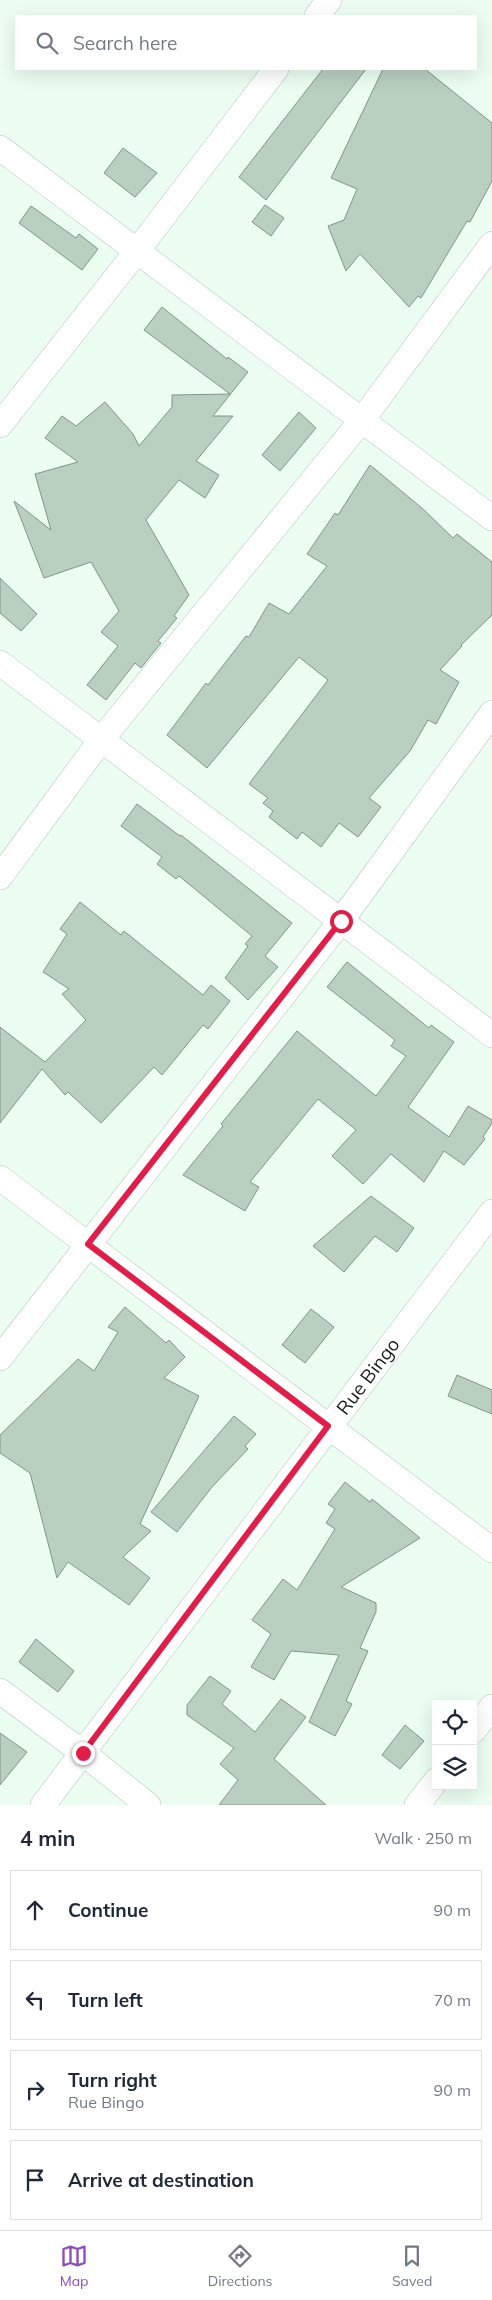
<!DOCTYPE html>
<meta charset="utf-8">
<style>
:root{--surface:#fff;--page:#f2f2f3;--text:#1f2937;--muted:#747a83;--line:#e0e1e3;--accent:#8c4bc0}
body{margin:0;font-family:Mulish,sans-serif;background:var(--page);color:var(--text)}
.controls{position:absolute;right:15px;bottom:15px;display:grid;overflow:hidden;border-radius:0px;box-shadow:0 5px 20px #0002}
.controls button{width:45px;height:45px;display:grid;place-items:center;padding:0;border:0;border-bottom:1px solid var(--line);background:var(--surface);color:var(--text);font:25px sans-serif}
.stop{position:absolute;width:15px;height:15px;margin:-11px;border:4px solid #e11d48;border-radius:50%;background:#fff}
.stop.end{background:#e11d48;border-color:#fff;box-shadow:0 1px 5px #0008}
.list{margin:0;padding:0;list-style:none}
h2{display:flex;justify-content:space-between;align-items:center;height:65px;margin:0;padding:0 20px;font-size:21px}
h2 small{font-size:16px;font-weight:400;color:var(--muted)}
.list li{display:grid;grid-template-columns:32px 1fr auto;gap:15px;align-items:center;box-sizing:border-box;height:80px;margin:0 10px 10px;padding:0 10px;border:1px solid var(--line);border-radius:0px}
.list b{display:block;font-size:19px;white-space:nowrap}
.list p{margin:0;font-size:16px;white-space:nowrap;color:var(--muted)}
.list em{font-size:16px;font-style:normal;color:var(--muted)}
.icon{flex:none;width:28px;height:28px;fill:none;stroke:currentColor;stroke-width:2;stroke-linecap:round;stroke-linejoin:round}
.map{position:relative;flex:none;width:492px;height:1805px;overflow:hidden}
.search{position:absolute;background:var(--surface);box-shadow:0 5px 20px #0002;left:15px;right:15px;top:15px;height:55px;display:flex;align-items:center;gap:12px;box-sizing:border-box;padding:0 18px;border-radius:0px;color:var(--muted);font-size:19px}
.sheet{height:425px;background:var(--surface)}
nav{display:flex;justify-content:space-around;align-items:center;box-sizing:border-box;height:70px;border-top:1px solid var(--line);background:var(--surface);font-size:14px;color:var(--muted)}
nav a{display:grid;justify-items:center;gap:2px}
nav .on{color:var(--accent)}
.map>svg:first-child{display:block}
</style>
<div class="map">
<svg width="492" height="1805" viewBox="0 0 492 1805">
<rect width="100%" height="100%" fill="#ecfef2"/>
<path fill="#b9cfc0" stroke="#819588" d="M323 69H366L266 200 239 177Z
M383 69H425L492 123V181L470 222 467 221 421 298 418 296 409 307 360 254 346 271 328 226 344 220 357 189 331 178Z
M123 148 157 173 135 197 104 173Z
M265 205 284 218 271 236 252 222Z
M31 206 76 238 79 234 98 249 82 270 19 223Z
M162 307 227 359 228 357 248 372 213 416H233L196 461 219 475 205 498 179 480 146 520 189 595 174 616 177 618 158 641 161 643 141 668 135 663 106 700 87 685 118 646 101 632 119 611 91 562 44 578 14 501 51 530 35 474 78 462 45 438 62 416 76 426 105 402 133 434 139 446 172 407V395L230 394 144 330Z
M299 412 316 428 280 471 262 455Z
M370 465 423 509 453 538 457 534 492 562V615L461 645 462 646 440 670 459 682 436 724 428 720 410 751 369 798 381 807 358 837 339 823 321 847 302 832 297 839 269 817 273 811 263 803 268 798 249 784 328 680 299 657 207 768 167 735 206 683 208 685 246 636 249 637 269 603 289 614 327 566 307 554 335 513 338 515Z
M0 578 37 614 21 631 0 613Z
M137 804 180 836 181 835 292 923 265 956 278 967 248 1000 225 978 248 946 245 944 252 936 179 876 176 879 157 864 162 857 121 826Z
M80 902 121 935 124 931 203 995 211 985 230 1001 208 1029 203 1025 162 1075 154 1067 101 1123 68 1092 65 1095 42 1069 0 1123V1027L45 1062 86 1020 62 994 69 989 43 972 67 934 60 929Z
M347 962 429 1028 431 1025 454 1042 408 1107 449 1137 468 1106 492 1120V1123L483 1137 485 1139 464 1165 444 1151 424 1182 391 1154 363 1184 332 1156 356 1130 318 1099 250 1182 259 1187 245 1211 183 1175 223 1126 221 1124 297 1031 376 1096 406 1056 391 1046 395 1040 327 987Z
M371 1196 414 1228 397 1252 375 1236 344 1272 313 1246Z
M125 1307 166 1343 169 1340 185 1357 164 1378 199 1396 140 1524 151 1531 123 1557 150 1578 129 1605 68 1562 57 1578 30 1473 0 1453V1435L78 1359 94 1371 118 1332 108 1327Z
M311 1309 334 1327 305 1363 282 1345Z
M457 1375 492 1390V1414L448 1396Z
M234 1416 256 1434 245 1446 248 1449 212 1487 177 1532 151 1512Z
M345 1482 370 1502 372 1499 420 1538 341 1587 376 1603V1612L360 1648 368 1651 346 1701 352 1704 335 1736 309 1722 339 1655 291 1651 274 1680 251 1667 271 1634 252 1620 283 1579 297 1590 335 1529 326 1523 335 1509 328 1504Z
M36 1639 74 1671 58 1692 19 1662Z
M210 1676 231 1691 222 1704 255 1732 281 1699 306 1717 274 1759 326 1805H219L238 1780 220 1764 234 1748 187 1715V1705Z
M405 1725 424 1741 400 1769 382 1755Z
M0 1733 27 1752 0 1785Z"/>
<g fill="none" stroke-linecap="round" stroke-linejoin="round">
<g stroke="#b0c6b7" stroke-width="26">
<g id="street">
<path d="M317 16 329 0"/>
<path d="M0 148 492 518"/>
<path d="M0 425 137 251 276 69"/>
<path d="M0 663 492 1035"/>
<path d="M0 877 101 740 362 420 492 244"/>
<path d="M0 1178 492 1550"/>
<path d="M0 1358 341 921 492 713"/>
<path d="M0 1691 83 1753 148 1805"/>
<path d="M473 1731 492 1707"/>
<path id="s1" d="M43 1805 492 1212"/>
<path d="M417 1805 436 1781"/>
</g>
</g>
<use href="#street" stroke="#fff" stroke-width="25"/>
</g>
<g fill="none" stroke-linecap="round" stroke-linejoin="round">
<path stroke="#e11d48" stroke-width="6" d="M83 1753 328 1426 88 1244 341 921"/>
</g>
<g text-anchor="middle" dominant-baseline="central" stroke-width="4" stroke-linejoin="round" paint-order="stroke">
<g font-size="19" fill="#161e19" stroke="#fff">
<text stroke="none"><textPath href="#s1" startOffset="538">Rue Bingo</textPath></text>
</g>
</g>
</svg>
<div class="controls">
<button><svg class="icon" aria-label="locate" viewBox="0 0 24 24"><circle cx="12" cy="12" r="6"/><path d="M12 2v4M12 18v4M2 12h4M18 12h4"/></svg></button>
<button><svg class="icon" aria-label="layers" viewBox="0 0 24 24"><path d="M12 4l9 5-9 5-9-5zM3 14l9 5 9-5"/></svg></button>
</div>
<div class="stop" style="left:341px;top:921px"></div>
<div class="stop end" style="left:83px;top:1753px"></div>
<div class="search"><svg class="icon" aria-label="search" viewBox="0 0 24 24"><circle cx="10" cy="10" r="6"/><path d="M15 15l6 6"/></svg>Search here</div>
</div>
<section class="sheet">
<h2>4 min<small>Walk · 250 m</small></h2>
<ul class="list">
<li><svg class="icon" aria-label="ahead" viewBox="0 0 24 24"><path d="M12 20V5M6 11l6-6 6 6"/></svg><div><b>Continue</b></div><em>90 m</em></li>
<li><svg class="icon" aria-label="left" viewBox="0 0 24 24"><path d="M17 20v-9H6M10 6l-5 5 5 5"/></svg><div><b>Turn left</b></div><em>70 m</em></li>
<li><svg class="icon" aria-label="right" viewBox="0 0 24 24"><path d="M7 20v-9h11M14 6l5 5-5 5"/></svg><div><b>Turn right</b><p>Rue Bingo</p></div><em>90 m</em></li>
<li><svg class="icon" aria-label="arrive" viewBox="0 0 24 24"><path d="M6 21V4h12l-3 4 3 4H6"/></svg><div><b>Arrive at destination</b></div></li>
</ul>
</section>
<nav>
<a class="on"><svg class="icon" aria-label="map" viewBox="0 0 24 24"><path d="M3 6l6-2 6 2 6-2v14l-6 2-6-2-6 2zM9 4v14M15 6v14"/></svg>Map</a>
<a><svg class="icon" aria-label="directions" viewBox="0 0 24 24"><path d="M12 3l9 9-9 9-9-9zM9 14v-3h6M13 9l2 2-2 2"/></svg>Directions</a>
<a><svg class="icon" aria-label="saved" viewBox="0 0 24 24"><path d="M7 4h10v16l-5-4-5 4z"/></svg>Saved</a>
</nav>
